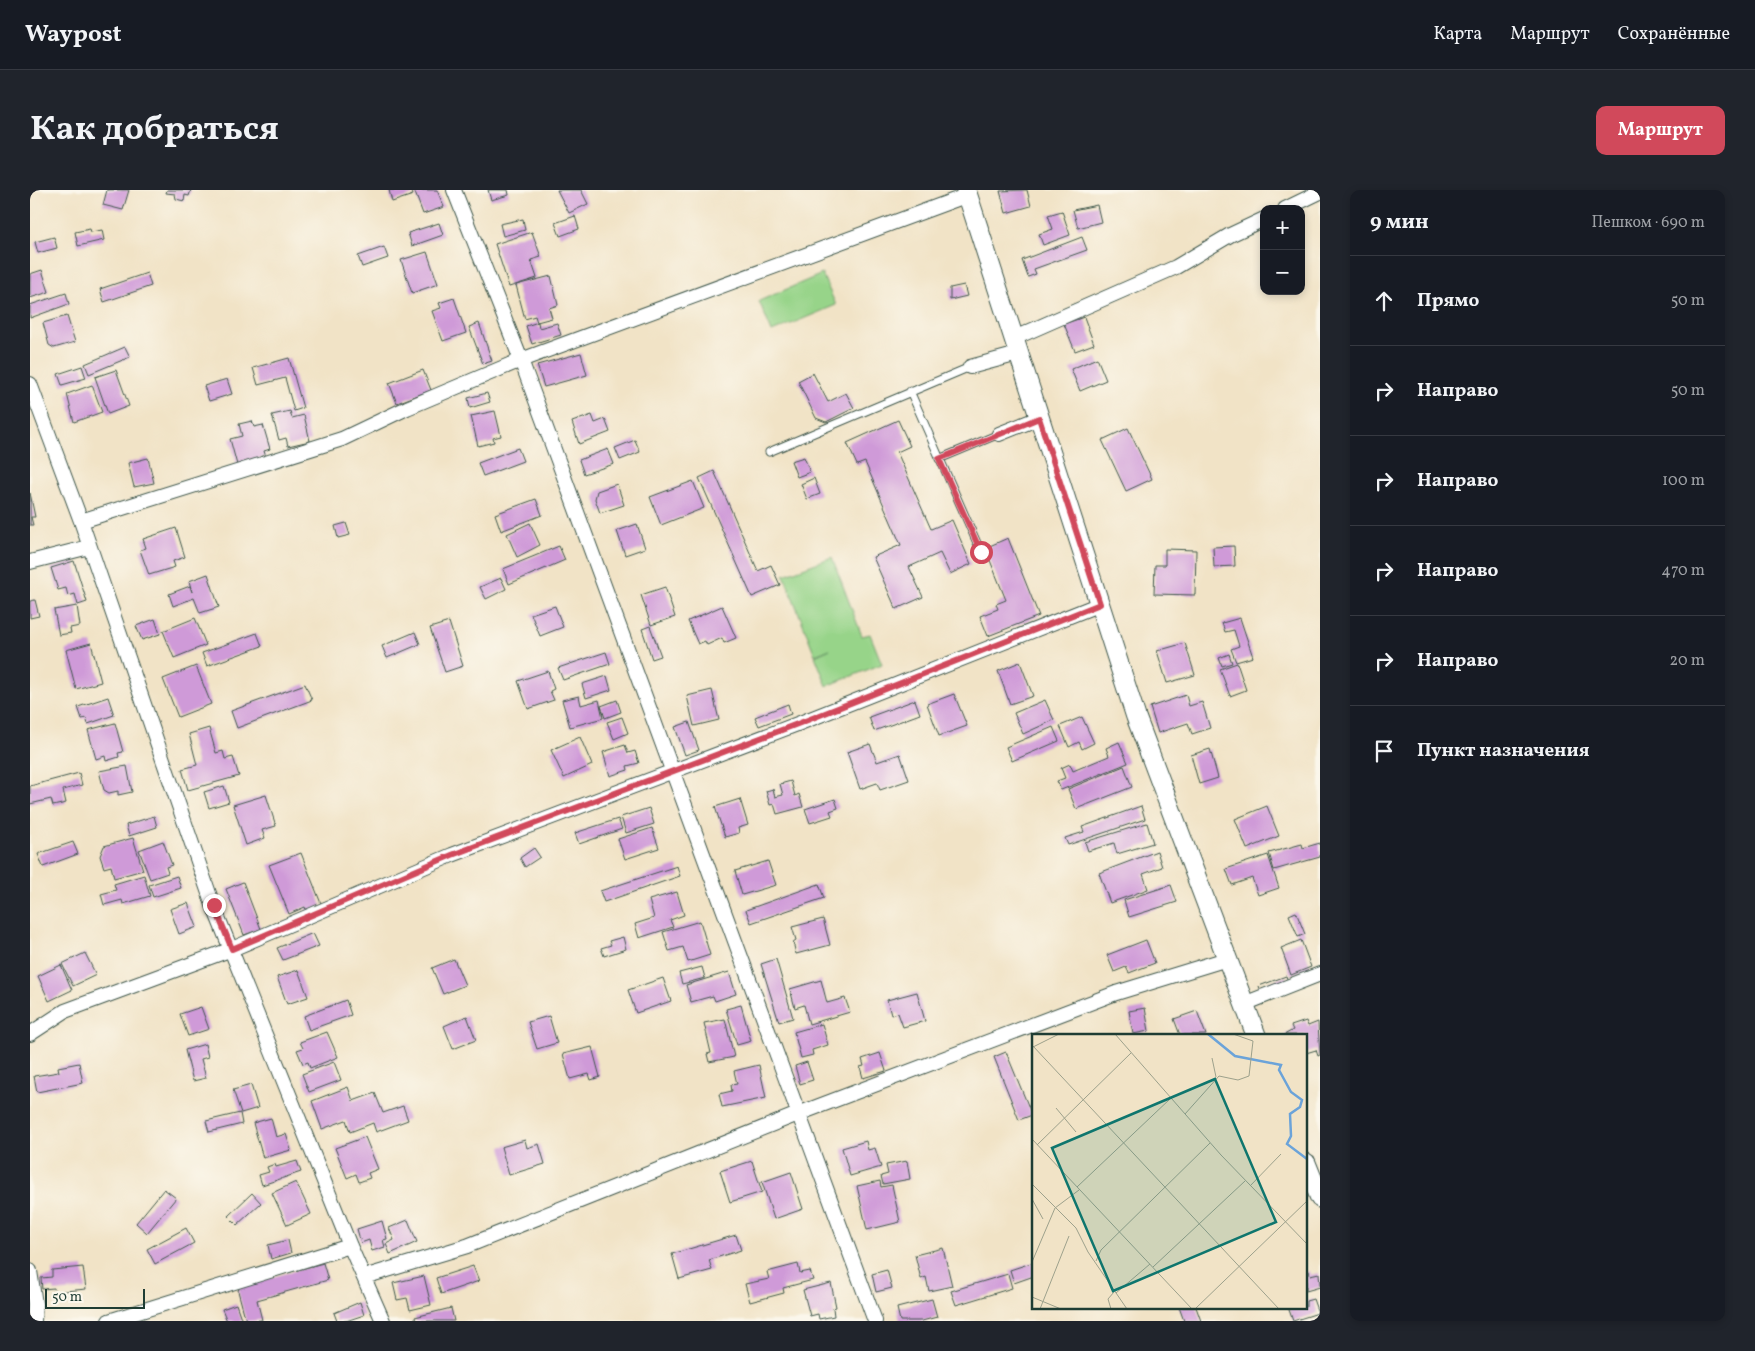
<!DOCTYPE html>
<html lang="ru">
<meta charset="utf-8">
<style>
:root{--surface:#171b24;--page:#20242c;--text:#f1f3f6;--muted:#9ea1a6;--line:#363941;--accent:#d1495b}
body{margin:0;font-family:Vollkorn,serif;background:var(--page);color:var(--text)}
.controls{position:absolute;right:15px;top:15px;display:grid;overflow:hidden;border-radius:10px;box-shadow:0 2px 8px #0003}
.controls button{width:45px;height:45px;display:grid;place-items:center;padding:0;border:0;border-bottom:1px solid var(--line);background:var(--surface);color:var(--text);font:25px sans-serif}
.scale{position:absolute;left:15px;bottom:12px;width:100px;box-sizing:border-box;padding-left:5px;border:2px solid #1f3d34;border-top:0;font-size:14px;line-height:18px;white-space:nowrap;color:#1f3d34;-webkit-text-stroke:4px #fbf7ec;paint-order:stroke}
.stop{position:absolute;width:15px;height:15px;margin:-11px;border:4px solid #d1495b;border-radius:50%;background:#fff}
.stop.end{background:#d1495b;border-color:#fff;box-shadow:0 1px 5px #0008}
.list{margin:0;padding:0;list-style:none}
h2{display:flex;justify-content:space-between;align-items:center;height:65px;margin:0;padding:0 20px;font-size:21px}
h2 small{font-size:16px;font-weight:400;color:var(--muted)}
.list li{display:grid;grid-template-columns:32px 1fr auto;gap:15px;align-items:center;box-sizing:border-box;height:90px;padding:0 20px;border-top:1px solid var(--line)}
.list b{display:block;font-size:19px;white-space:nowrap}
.list em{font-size:16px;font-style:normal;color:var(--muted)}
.icon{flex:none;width:28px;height:28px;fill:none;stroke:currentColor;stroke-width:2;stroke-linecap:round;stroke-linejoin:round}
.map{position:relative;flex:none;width:1290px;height:1131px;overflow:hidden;border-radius:10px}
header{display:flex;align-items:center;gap:30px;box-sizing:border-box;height:70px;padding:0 25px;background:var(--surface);border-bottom:1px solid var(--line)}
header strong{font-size:24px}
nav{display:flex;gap:28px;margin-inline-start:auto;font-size:18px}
.intro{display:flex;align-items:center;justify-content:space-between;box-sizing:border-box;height:120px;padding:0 30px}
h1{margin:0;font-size:35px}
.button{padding:12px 22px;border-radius:10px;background:var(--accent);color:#fff;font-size:18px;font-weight:700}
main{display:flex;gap:30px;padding:0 30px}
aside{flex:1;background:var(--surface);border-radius:10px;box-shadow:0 2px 8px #0003}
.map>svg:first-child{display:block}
</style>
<header>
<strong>Waypost</strong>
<nav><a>Карта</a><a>Маршрут</a><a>Сохранённые</a></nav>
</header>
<div class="intro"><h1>Как добраться</h1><a class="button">Маршрут</a></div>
<main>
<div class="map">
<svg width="1290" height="1131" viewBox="0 0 1290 1131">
<rect width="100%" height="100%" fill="#fbf7ec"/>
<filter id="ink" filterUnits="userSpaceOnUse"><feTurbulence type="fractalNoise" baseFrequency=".02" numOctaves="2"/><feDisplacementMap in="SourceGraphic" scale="10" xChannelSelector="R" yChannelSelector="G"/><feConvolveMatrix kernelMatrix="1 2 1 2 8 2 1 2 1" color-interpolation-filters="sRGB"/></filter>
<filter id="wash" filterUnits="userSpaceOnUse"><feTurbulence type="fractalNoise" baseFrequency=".0096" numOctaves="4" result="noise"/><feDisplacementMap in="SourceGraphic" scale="20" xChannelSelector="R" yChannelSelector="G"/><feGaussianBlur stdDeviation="1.12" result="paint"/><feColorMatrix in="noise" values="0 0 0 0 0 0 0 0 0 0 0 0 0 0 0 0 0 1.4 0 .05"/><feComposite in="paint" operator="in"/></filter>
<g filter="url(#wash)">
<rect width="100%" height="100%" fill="#f1e3c6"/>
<path fill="#97d489" stroke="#5b885e" d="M792 84 806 115 742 142 729 111Z
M802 367 832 446 840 444 852 474 797 496 785 466 800 459 785 465 754 385Z"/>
<g id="blocks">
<path fill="#cf9ad8" d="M77 0H99L93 20 73 15Z
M137 0H161L159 6 155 5 154 11 146 9 145 4 136 3Z
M359 0H381L383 5 362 12Z
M384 0H407L414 17 393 24Z
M458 0H478L479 5 461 10Z
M527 0H551L558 14 539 23Z
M997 0 1001 16 976 23 970 1Z
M1067 15 1071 32 1048 38 1043 20Z
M1032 21 1040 45 1013 55 1009 44 1023 39 1018 25Z
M545 26 549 39 530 46 525 33Z
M493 29 495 40 473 46 470 34Z
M409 33 413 45 382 56 378 43Z
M60 39 61 42 72 40 74 50 48 56 45 42Z
M502 42 511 67 501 70 507 88 479 97 465 54Z
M24 47 27 58 8 63 5 52Z
M1052 47 1057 60 1004 79 1006 84 998 87 992 70Z
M354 57 358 68 332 77 328 66Z
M397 62 408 94 382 103 371 70Z
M12 80 19 102 0 108V84Z
M117 83 121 96 74 112 70 99Z
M521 86 528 115 519 118 522 128 507 132 505 126 495 129 486 95Z
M934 95 937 106 920 110V98Z
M36 103 39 114 0 128V115Z
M424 108 436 143 413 151 402 121 411 118 409 113Z
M37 126 45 152 24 158 19 155 13 133Z
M1054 127 1064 154 1045 161 1034 134Z
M508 132 509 138 527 133 531 145 502 154 496 136Z
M449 133 462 171 453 174 439 137Z
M95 157 100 167 59 184 55 174Z
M551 163 557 185 514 197 507 175Z
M259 168 273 218 264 221 255 188 228 195 223 178Z
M1067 168 1076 190 1050 201 1041 179Z
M52 176 56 188 32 195 28 184Z
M86 180 99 216 78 224 65 187Z
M393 180 401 200 367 213 359 193Z
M783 183 798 212 816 203 824 218 796 232 786 228 768 191Z
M197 189 202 204 179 211 174 196Z
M62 195 72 222 44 232 37 204Z
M457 203 460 212 440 218 438 208Z
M260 221 262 228 274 225 280 251 258 256 256 248 249 250 242 225Z
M465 221 471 246 463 248 464 252 448 256 441 226Z
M562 225 565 233 575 229 580 242 549 254 542 232Z
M868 230 880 256 867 262 901 339 922 330 941 374 920 384 910 363 879 377 893 407 866 419 843 367 871 355 835 272 827 275 817 253Z
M222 231 224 237 233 235 240 259 234 261 236 267 207 275 200 249 212 246 209 234Z
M1098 238 1122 289 1096 301 1072 250Z
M605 250 610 262 590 270 585 258Z
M488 258 493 271 453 286 448 273Z
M578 259 584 274 554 284 549 270Z
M774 267 780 282 767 287 761 271Z
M118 268 124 293 104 297 98 273Z
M684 281 728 381 741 375 750 395 722 407 669 288Z
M784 288 790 304 777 309 771 294Z
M663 291 674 318 631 335 620 307Z
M587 294 594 315 570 323 565 309 567 301Z
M0 303 5 327H1L3 335H0Z
M506 309 512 325 471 341 465 324Z
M316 333 320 345 308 348 305 336Z
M500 333 510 355 487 367 477 344Z
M607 334 615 358 595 365 587 341Z
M146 338 155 367 143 371 145 377 119 385 110 360 116 358 113 349Z
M978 348 1009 426 958 446 950 426 968 419 966 414 976 410 955 358Z
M529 356 535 370 479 394 473 379Z
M1204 356 1205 376 1184 377 1183 357Z
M1135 359 1166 360 1165 405 1124 404 1125 375H1135Z
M44 371 57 412 48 415 45 404 38 406 36 398 28 400 21 378Z
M178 384 189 417 170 423 164 408 143 416 139 404 160 396 162 402 159 391Z
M471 388 476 399 456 409 450 397Z
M635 397 645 427 621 435 611 405Z
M5 410 9 426 0 428V411Z
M47 416 50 436 40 438 41 443 29 445 24 420Z
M525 416 533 437 510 446 501 424Z
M692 416 706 448 694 453 692 448 677 455 675 451 668 454 658 431Z
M165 428 176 455 144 468 133 441Z
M1210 428 1223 467 1206 472 1201 459 1209 456 1204 440 1195 442 1192 433Z
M125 429 130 444 112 450 106 436Z
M419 432 433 476 415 482 400 438Z
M620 436 631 466 622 469 612 439Z
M385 442 390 454 357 468 352 456Z
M227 443 232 456 177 476 172 463Z
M61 453 71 492 46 499 36 460Z
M1155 453 1165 485 1137 493 1127 461Z
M576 462 580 474 533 490 528 478Z
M1199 464 1202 473 1192 476 1189 468Z
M990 472 1003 506 980 514 968 481Z
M1207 473 1216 500 1200 506 1190 479Z
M166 476 181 514 148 527 133 489Z
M518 481 524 499 520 501 524 510 498 519 488 491Z
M577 486 581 500 556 508 552 494Z
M275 494 282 510 207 538 201 521Z
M682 500 689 530 664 536 657 506Z
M924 504 937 536 909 546 897 514Z
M1156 505 1159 516 1172 512 1180 538 1162 544 1158 533 1128 543 1120 517Z
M549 506 551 515 569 510 573 528 540 537 532 510Z
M78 507 84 525 58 534 56 528 52 529 48 517Z
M587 510 591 522 575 528 571 516Z
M885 510 890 524 844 541 839 527Z
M1015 510 1024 530 993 544 984 523Z
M758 514 761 524 729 536 725 527Z
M592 527 598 543 584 549 577 532Z
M1052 527 1064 553 1052 559 1049 552 1039 557 1030 536Z
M659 532 669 560 655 565 645 537Z
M85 533 93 562 88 563 89 567 76 571 75 566 66 569 58 540Z
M1023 537 1029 551 982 571 976 557Z
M179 538 186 563 193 561 195 569 203 567 209 586 158 600 152 579 167 575 159 544Z
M550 547 562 575 534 588 521 560Z
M1089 552 1098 573 1031 600 1027 591 1035 588 1031 578 1040 574 1043 581 1079 566 1076 558Z
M840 554 847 572 870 564 879 590 850 600 847 593 830 599 817 562Z
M595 555 598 563 605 561 609 573 597 576 598 580 580 586 573 562Z
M1180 559 1188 588 1169 594 1161 565Z
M97 576 102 602 88 605V601L79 603 74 600 69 581Z
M1094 576 1102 597 1046 619 1038 599Z
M49 583 52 595 33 600 36 613 23 616 21 609 0 614V596Z
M761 591 765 606 769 604 773 617 747 624 744 614 740 615 736 601 743 599 745 607 753 605 750 594Z
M194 596 199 612 179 618 174 602Z
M236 605 246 636 232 640 235 648 216 655 203 615Z
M710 609 718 635 708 638 709 643 695 647 685 617Z
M805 609 808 618 800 621 802 626 780 633 775 619Z
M1111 616 1115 629 1038 655 1035 648 1054 642 1052 637Z
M1237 616 1249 646 1217 659 1205 629Z
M619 618 624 634 596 643 591 627Z
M124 626 127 637 99 646 96 635Z
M588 629 592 639 549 654 545 643Z
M1117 633 1123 653 1087 664 1084 653 1058 661 1055 652Z
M622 638 629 658 595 669 588 649Z
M103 648 113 680 84 688 81 676 74 678 70 666 74 656Z
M133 651 142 675 136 677 138 683 120 689 109 660Z
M43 652 48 664 13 677 8 664Z
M1290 653V667L1244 680 1239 663 1272 654 1273 658Z
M504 658 510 667 495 677 490 668Z
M1127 661 1132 677 1113 684 1118 699 1080 713 1069 683Z
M271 663 292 716 277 722 275 717 259 724 239 675Z
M1238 665 1249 698 1228 705 1222 688 1202 695 1196 679Z
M738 671 746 695 712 705 705 681Z
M647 676 650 686 574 712 570 701Z
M114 685 120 706 93 714 92 710 74 715 71 704 86 700 84 694Z
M147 686 151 698 123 707 119 695Z
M213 692 231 739 214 745 196 699Z
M789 694 794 708 721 733 716 720Z
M1141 695 1147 712 1099 727 1094 710Z
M647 702 654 725 640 730 643 737 609 748 605 734 624 728 619 710Z
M158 713 167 737 149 744 140 719Z
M1266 722 1275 744 1268 747 1259 725Z
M793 729 800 755 766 764 763 752 766 750 762 737Z
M670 731 680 765 658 772 653 757 639 761 633 742Z
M283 743 289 756 253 770 247 758Z
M593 747 596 759 574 766 571 758 581 755 579 751Z
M1116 750 1125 773 1099 783 1096 777 1084 782 1077 765Z
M1271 750 1281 777 1261 785 1251 758Z
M55 763 66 785 43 796 32 774Z
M424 769 435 795 413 804 402 778Z
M746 769 763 828 749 832 731 774Z
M31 775 42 800 19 811 8 786Z
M672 777 675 788 652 794 649 783Z
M268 780 278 807 257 814 247 787Z
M699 782 706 804 685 811 683 806 661 812 656 795Z
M1256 786 1259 794 1232 804 1229 796Z
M633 788 641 811 606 823 598 800Z
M791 790 797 813 815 808 820 822 779 834 774 815 765 818 760 799Z
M887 802 895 831 873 837 868 823 861 825 857 810Z
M316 810 321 825 279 840 274 826Z
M711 815 721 851 707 855 696 819Z
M171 817 179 839 158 846 150 824Z
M1115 818 1119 841 1103 844 1099 821Z
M1167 821 1176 845H1150L1144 829Z
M437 826 446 850 423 859 414 836Z
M519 826 527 853 507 859 498 832Z
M695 829 704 867 679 872 677 864 681 863 674 833Z
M1276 831 1278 836 1288 832 1290 865 1288 866 1286 860 1276 863V845H1254L1263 840 1261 836Z
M792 834 798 855 782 860 783 865 771 868 764 842Z
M297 842 308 867 280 878 278 872 273 874 267 860 273 858 270 852Z
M175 854 178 867 171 869 176 888 163 891 155 860Z
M562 857 570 887 561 890 559 884 540 889 533 864Z
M976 862 1002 925 989 930 964 867Z
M850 863 856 881 833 888 830 877 834 876 832 869Z
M304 872 311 890 279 902 272 884Z
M777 872 783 890 770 894 765 876Z
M49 873 53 893 7 902 4 886 29 882 28 877Z
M729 875 736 908 692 917 689 904 702 901 701 895 707 894 704 881Z
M221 895 228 918 211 923 203 900Z
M318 897 323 911 345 903 353 923 373 916 378 930 346 942 343 933 320 942 316 930 292 939 282 911Z
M210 923 212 934 179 942 176 931Z
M241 928 246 947 256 944 261 960 233 968 223 933Z
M335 947 348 979 338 983 340 988 329 992 326 984 317 988 305 958Z
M495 950 497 958 509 954 515 974 479 985 471 957Z
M836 951 838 960 845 958 851 977 820 986 812 958Z
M267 971 271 982 232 995 229 985 239 982 237 977 245 974 246 977Z
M722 971 732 1002 700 1012 690 981Z
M877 971 880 989 853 994 851 986 858 984 856 975Z
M761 982 773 1019 744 1029 732 992Z
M850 991 851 997 862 995 870 1032 837 1040 827 996Z
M266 992 281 1024 257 1035 242 1003Z
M134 999 146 1008 117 1043 106 1033Z
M222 1003 231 1013 207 1035 198 1026Z
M378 1030 387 1052 360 1064 356 1054 364 1050 359 1038Z
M352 1031 357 1049 353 1050 355 1057 342 1061 339 1050 331 1053 327 1039Z
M156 1038 164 1053 125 1074 117 1059Z
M706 1045 711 1060 679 1070 682 1080 649 1089 642 1064Z
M258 1050 261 1063 241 1069 238 1055Z
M913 1058 922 1096 899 1101 896 1087 891 1089 885 1065Z
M1004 1072V1086L984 1093 980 1080Z
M293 1073 298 1090 227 1110 232 1130 216 1131 208 1101 210 1096Z
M768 1074 770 1083 780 1081 783 1090 753 1098 754 1103 720 1112 715 1094 739 1089 737 1082Z
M443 1076 449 1091 411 1104 406 1088Z
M53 1077 56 1099 25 1102 24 1098 12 1099 11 1088 22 1087V1080Z
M857 1080 862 1098 846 1102 842 1084Z
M1279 1081 1280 1085 1289 1083 1290 1097 1276 1101V1082Z
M978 1084 982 1098 926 1115 921 1101Z
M394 1086 401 1115 380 1120 377 1108 367 1110 363 1093Z
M801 1093 806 1117 803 1118 804 1126 789 1129 788 1124 780 1126 773 1100Z
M902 1109 907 1127 892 1131H870L867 1118Z
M1283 1109 1288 1123 1263 1131 1258 1117H1276V1111Z
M330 1112 334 1125 316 1131H307L304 1123Z
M206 1114 212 1131H197L192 1119Z
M1149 1117H1166L1171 1131H1154Z
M421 1118 424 1131H386L385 1127Z"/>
</g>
</g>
<g filter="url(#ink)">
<use href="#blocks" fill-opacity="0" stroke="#3e564a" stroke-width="1"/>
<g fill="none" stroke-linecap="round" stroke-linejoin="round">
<g stroke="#3e564a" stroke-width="9">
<path id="lane" d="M880 201 951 362
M739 262 940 177
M909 269 969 244"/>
</g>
<g stroke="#3e564a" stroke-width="16">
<path id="street" d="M424 0 491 170 845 1131
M1255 19 1290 2
M982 149 1146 77 1200 45 1234 29
M940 177 988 164
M0 194 51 331 183 715 320 1056 353 1131
M969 244 1009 228
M51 331 312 249 377 218 491 170 938 5
M0 372 59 357
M1214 814 1290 784
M0 844 35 821 202 759 422 665 770 533 1070 414
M0 1081 5 1114 4 1131
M334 1087 437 1056 768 924 1086 803 1197 769
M79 1131 320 1056"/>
</g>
<g stroke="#3e564a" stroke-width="21">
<path id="secondary" d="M936 0 1106 527 1226 845
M1276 973 1290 1008"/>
</g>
<use href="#lane" stroke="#fff" stroke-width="7"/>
<use href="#street" stroke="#fff" stroke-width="14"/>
<use href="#secondary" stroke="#fff" stroke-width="19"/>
</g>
</g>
<g fill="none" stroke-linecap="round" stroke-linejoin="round" filter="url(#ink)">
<path stroke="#d1495b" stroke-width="6" d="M184 715 202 759 422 665 770 533 1070 414 1009 228 909 269 951 362"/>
</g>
<g transform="translate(1002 844)">
<rect width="275" height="275" fill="#f1e3c6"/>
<path fill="none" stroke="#6ba3d9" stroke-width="2.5" d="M176 0 203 22 249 31 247 36 259 58 270 66 268 73 258 80 259 102 255 110 275 125"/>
<path fill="none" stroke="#9da18c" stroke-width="1" d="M83 0 189 121 275 210M0 11 247 275M1 13 27 0M180 24 184 43M24 74 44 98M153 80 187 42 206 46 217 42 221 7 201 0M0 105 160 275M5 111 99 19M0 150 44 194 56 218 95 275M218 152 249 120M45 153 139 64M0 165 11 185M64 227 69 216 178 109M0 228 23 174 47 156M121 233 213 147M84 259 118 230M0 263 29 275M8 275 37 202M79 275 76 265 82 258M163 275 275 167"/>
<path fill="#0f766e" fill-opacity="0.15" stroke="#0f766e" stroke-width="2.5" d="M183 45 244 188 81 257 20 114Z"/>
<rect width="275" height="275" fill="none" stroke="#1f3d34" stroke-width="2.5"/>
</g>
</svg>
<div class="controls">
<button>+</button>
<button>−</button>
</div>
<div class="scale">50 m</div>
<div class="stop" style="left:951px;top:362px"></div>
<div class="stop end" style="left:184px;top:715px"></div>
</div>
<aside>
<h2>9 мин<small>Пешком · 690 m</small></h2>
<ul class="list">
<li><svg class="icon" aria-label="ahead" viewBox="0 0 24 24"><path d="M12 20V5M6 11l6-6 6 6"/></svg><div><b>Прямо</b></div><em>50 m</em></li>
<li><svg class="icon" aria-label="right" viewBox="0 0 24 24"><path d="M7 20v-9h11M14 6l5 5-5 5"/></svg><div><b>Направо</b></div><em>50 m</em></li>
<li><svg class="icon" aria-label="right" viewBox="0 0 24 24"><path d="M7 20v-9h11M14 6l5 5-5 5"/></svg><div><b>Направо</b></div><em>100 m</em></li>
<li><svg class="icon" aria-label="right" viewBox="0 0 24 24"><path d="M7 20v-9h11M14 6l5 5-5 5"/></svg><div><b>Направо</b></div><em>470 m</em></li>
<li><svg class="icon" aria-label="right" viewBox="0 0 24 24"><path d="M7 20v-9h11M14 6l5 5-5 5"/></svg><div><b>Направо</b></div><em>20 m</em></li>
<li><svg class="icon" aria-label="arrive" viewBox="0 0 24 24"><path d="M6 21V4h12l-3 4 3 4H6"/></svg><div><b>Пункт назначения</b></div></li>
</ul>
</aside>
</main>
